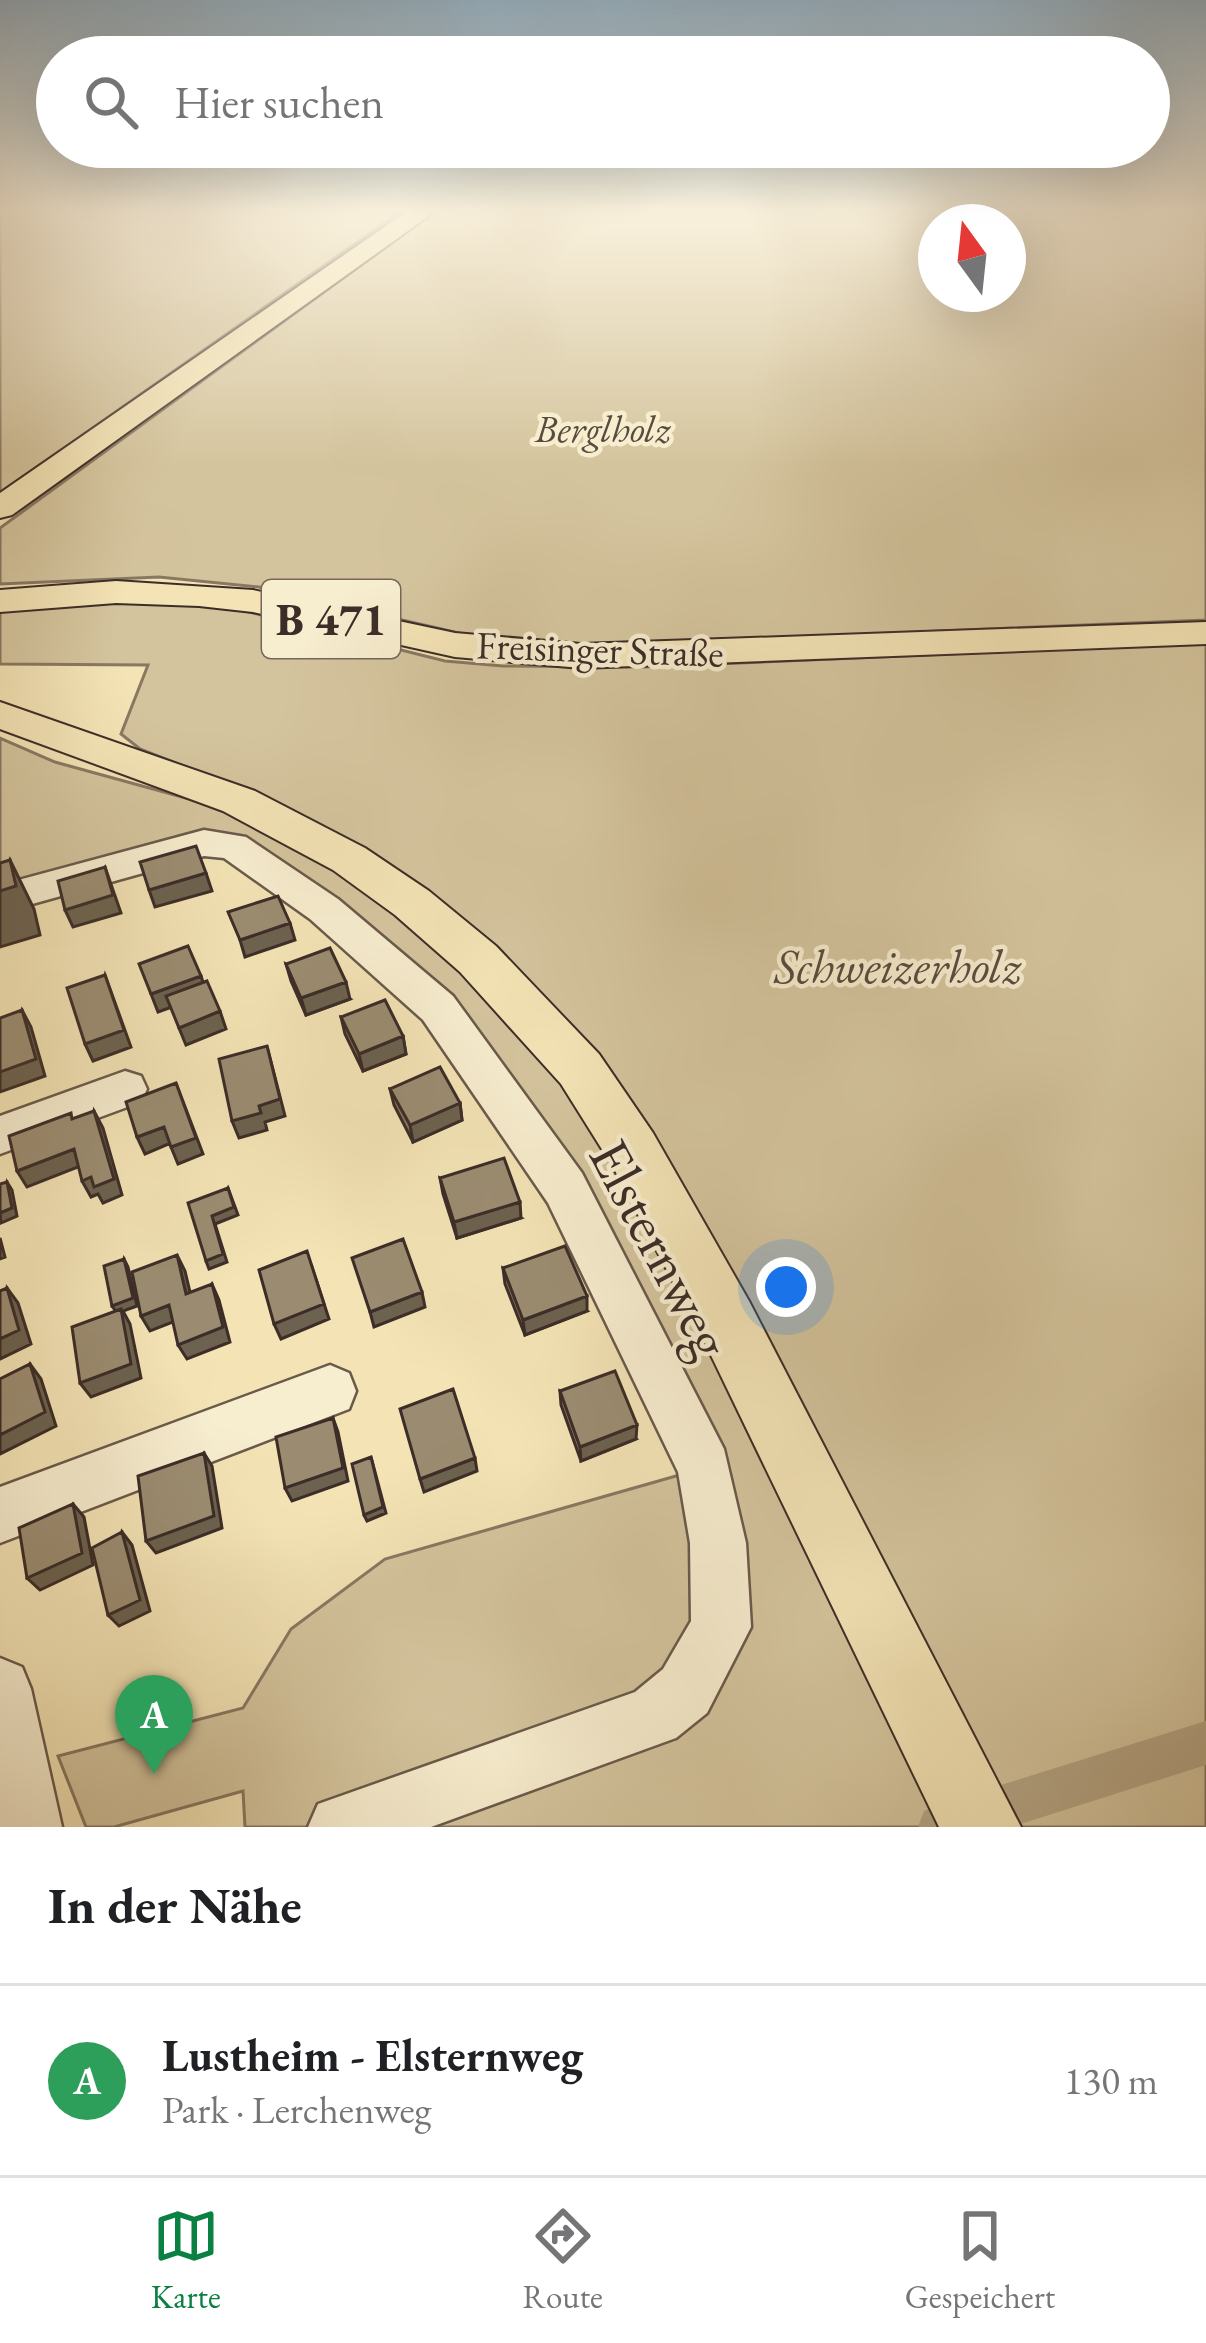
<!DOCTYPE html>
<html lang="de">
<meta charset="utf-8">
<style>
:root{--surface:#fff;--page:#f6f6f6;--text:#202124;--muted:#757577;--line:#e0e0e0;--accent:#0b8043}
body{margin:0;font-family:"EB Garamond",serif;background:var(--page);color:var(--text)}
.compass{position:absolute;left:918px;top:204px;width:108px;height:108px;border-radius:50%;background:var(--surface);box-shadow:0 12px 48px #0002;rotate:345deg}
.you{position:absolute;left:786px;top:1287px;width:42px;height:42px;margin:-30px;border:9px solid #fff;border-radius:50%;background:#1a73e8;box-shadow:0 0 0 18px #1a73e833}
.badge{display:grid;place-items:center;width:78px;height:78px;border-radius:50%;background:var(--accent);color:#fff;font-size:39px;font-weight:700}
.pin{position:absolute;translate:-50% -99px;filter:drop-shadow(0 3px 6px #0008)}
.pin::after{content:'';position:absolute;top:63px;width:42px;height:36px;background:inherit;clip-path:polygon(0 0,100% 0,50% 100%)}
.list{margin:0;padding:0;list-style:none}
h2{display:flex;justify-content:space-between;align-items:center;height:156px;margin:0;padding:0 48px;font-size:51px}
h2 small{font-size:39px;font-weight:400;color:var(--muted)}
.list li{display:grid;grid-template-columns:78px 1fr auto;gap:36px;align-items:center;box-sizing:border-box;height:192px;padding:0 48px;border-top:3px solid var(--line)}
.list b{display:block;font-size:45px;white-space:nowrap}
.list p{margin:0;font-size:39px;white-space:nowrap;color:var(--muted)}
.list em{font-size:39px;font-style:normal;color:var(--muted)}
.icon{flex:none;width:66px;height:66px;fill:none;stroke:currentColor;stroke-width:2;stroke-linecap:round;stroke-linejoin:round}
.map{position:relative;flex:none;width:1206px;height:1827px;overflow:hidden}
.search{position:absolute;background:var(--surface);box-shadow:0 12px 48px #0002;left:36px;right:36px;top:36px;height:132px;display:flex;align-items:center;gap:30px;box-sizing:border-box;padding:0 42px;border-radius:66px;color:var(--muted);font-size:45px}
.sheet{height:348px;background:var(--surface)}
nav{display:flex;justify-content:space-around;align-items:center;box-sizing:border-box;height:168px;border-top:3px solid var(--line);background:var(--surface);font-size:33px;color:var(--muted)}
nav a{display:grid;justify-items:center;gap:6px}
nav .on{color:var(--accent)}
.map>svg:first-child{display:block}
</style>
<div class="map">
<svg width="1206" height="1827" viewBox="0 0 1206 1827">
<rect width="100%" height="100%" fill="#f3e3b5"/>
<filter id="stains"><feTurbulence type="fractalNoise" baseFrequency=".00167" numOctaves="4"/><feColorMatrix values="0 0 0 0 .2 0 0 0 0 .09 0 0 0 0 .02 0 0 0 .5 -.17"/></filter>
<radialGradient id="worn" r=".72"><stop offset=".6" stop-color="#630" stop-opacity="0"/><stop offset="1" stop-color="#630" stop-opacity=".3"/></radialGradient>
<path fill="#d4c49d" stroke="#887862" stroke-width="3" fill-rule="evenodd" d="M0 210H403L0 493Z
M437 210H1206V620L578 646 463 634 259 587 159 577 0 584V528ZM936 222H1008V294H936Z
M147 599 241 610 445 661 503 666 644 667 1206 643V1827H1013L592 1063 247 791 140 749 121 734 148 665 0 664V612Z
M0 738 55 762 233 811 336 864 465 965 622 1153 947 1827H245L243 1791 114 1827H86L58 1756 243 1708 291 1629 385 1559 704 1468 438 1008 233 846 29 891 0 873Z"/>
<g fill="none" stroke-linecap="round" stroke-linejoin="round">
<path fill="#b5a585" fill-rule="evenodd" d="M1206 1721V1765L1011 1827H918L924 1811 940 1804Z"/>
<g stroke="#6a5a4b" stroke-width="5">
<path id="minor" d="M204 830 246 837 338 899 453 996 582 1173 724 1449 746 1543 751 1627 707 1713 676 1738 431 1827H308L318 1804 635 1692 663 1669 691 1621 690 1543 678 1472 548 1203 423 1020 310 919 224 858 204 856 0 913V885Z
M125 1071 141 1076 147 1089 141 1102 0 1154V1116Z
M330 1365 349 1373 356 1391 349 1409 0 1543V1487Z
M0 1658 22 1667 31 1689 62 1827H0Z"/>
</g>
<g stroke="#3c2d28" stroke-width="4">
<path id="major" d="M409 210H437L12 515 0 518V493Z
M116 581 253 590 455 633 581 644 1206 622V644L581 668 455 657 253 612 199 606 116 603 0 612V590Z
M0 702 255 791 365 848 429 891 496 946 599 1054 653 1133 749 1301 1021 1827H939L705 1343 613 1167 561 1084 460 972 395 915 333 870 223 811 0 729Z"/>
</g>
<use href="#minor" fill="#f7edcf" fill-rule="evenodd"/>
<use href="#major" fill="#f3e3b5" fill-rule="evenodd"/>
</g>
<path fill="#857861" stroke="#3c2d28" stroke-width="3" d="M286 964 350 999 306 1015 291 981Z
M341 1017 403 1036 406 1054 363 1071 345 1034Z
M390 1089 460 1103 462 1120 413 1142 394 1105Z
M440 1178 521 1218 457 1238 443 1194Z
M503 1268 587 1311 525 1335 505 1284Z
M560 1391 636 1439 581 1461 561 1405Z"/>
<path fill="#6c624f" stroke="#3c2d28" stroke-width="3" d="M10 860 34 909 40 935 0 947V891Z
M105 867 121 913 73 927 65 910Z
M206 873 212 891 155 907 149 890Z
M290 923 295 940 245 957 240 940Z
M105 975 131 1047 93 1061 85 1044Z
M201 976 207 994 158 1012 151 994Z
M346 982 350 999 306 1015 301 998Z
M22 1010 31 1027 45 1076 0 1092V1072Z
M220 1011 226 1029 186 1045 179 1028Z
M403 1036 406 1054 363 1071 359 1054Z
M267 1046 285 1116 265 1122 267 1130 239 1138 232 1121 259 1106Z
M176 1083 203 1154 178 1164 171 1147Z
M460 1103 462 1120 413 1142 410 1125Z
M94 1111 103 1128 122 1195 103 1203 98 1194 91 1197 82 1181Z
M164 1127 171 1143 145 1154 137 1137Z
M74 1149 83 1165 27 1187 17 1171Z
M7 1182 12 1190 17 1216 1 1223 0 1213Z
M228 1188 238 1215 215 1224 227 1262 209 1269 206 1261 212 1216Z
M520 1202 521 1218 457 1238 454 1222Z
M0 1238 5 1257 0 1259Z
M177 1255 185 1271 194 1309 186 1294Z
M124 1259 128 1267 137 1306 123 1311 130 1324 141 1378 91 1397 80 1383 117 1313 112 1306Z
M312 1267 329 1319 281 1339 274 1324Z
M212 1284 219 1300 230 1342 187 1359 178 1345Z
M7 1288 18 1303 31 1344 0 1359V1339Z
M422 1292 425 1307 374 1327 370 1312Z
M587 1296V1311L525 1335 523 1320Z
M169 1305 178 1320 150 1331 141 1316Z
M30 1364 41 1379 56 1426 0 1454V1435Z
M333 1418 338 1432 348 1481 292 1501 285 1488Z
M637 1425 636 1439 581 1461 580 1447Z
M204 1453 212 1466 222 1528 156 1553 146 1541Z
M371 1457 386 1513 367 1521 364 1515Z
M475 1458 477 1471 424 1492 420 1479Z
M73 1504 84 1517 93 1565 40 1590 27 1578Z
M122 1532 132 1545 150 1611 119 1626 108 1615Z"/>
<path fill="#9b8c71" stroke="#3c2d28" stroke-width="3" d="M196 846 206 873 149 890 140 862Z
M10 860 16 886 0 891V863Z
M105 867 113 895 65 910 58 881Z
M278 896 290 923 240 940 228 912Z
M188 946 201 976 151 994 139 964Z
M330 948 346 982 301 998 286 964Z
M105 975 124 1030 85 1044 67 988Z
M207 981 220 1011 179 1028 166 996Z
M385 1000 403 1036 359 1054 341 1017Z
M22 1010 36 1059 0 1072V1018Z
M267 1046 280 1099 259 1106 261 1113 232 1121 219 1059Z
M440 1067 460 1103 410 1125 390 1089Z
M176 1083 196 1138 171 1147 164 1127 137 1137 126 1102Z
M94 1111 114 1179 94 1187 91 1177 82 1181 74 1149 17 1171 9 1136 71 1113 72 1119Z
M504 1158 520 1202 454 1222 440 1178Z
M7 1182 12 1208 0 1213V1184Z
M228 1188 234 1207 212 1216 223 1254 206 1261 188 1203Z
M403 1239 422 1292 370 1312 352 1258Z
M565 1246 587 1296 523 1320 503 1268Z
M307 1251 324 1304 274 1324 259 1270Z
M177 1255 186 1294 212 1284 223 1327 178 1345 169 1305 141 1316 132 1272Z
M124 1259 133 1298 112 1306 104 1266Z
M7 1288 19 1330 0 1339V1291Z
M121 1309 131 1364 80 1383 72 1327Z
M30 1364 45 1412 0 1435V1379Z
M615 1371 637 1425 580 1447 560 1391Z
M453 1389 475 1458 420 1479 400 1409Z
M333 1418 343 1468 285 1488 276 1437Z
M204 1453 214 1516 146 1541 138 1476Z
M371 1457 383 1507 364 1515 352 1464Z
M73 1504 82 1553 27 1578 19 1528Z
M122 1532 140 1600 108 1615 92 1548Z"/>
<linearGradient id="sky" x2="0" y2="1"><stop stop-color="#93aec0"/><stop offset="0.45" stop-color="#faf2de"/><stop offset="1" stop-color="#faf2de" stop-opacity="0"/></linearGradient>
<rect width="1206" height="466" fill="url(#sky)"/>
<g text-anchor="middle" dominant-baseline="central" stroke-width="9" stroke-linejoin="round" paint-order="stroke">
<g font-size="39" font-style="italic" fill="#5a4b3f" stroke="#f7edcf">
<text x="603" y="428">Berglholz</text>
</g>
<g font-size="39" fill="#3c2d28" stroke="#f7edcf">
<text transform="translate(600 649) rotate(2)">Freisinger Straße</text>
</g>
<rect fill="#f7edcf" stroke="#74675a" stroke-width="3" x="262" y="580" width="138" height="78" rx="9"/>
<g font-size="45" font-weight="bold" fill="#3c2d28">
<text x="331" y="619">B 471</text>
</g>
<g font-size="48" font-style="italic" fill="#5a4b3f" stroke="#f7edcf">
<text x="898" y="966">Schweizerholz</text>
</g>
<g font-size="57" fill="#3c2d28" stroke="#f7edcf">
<text transform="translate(661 1248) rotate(62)">Elsternweg</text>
</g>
</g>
<rect width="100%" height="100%" filter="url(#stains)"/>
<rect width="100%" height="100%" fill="url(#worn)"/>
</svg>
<svg class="compass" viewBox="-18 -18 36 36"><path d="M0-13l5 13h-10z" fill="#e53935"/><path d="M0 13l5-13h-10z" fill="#757577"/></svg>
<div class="you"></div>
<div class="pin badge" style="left:154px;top:1774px;background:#2e9e5b">A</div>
<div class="search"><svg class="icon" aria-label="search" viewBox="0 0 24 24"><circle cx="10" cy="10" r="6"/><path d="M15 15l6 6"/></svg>Hier suchen</div>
</div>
<section class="sheet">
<h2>In der Nähe<small></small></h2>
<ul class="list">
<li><span class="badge" style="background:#2e9e5b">A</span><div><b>Lustheim - Elsternweg</b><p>Park · Lerchenweg</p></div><em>130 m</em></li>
</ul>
</section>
<nav>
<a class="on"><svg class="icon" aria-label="map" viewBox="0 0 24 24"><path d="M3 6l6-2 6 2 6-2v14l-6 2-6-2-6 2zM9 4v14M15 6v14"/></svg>Karte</a>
<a><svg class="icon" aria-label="directions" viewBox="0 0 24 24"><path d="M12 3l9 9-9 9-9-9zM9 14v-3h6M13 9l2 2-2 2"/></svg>Route</a>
<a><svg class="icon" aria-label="saved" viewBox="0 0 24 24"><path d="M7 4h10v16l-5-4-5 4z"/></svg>Gespeichert</a>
</nav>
